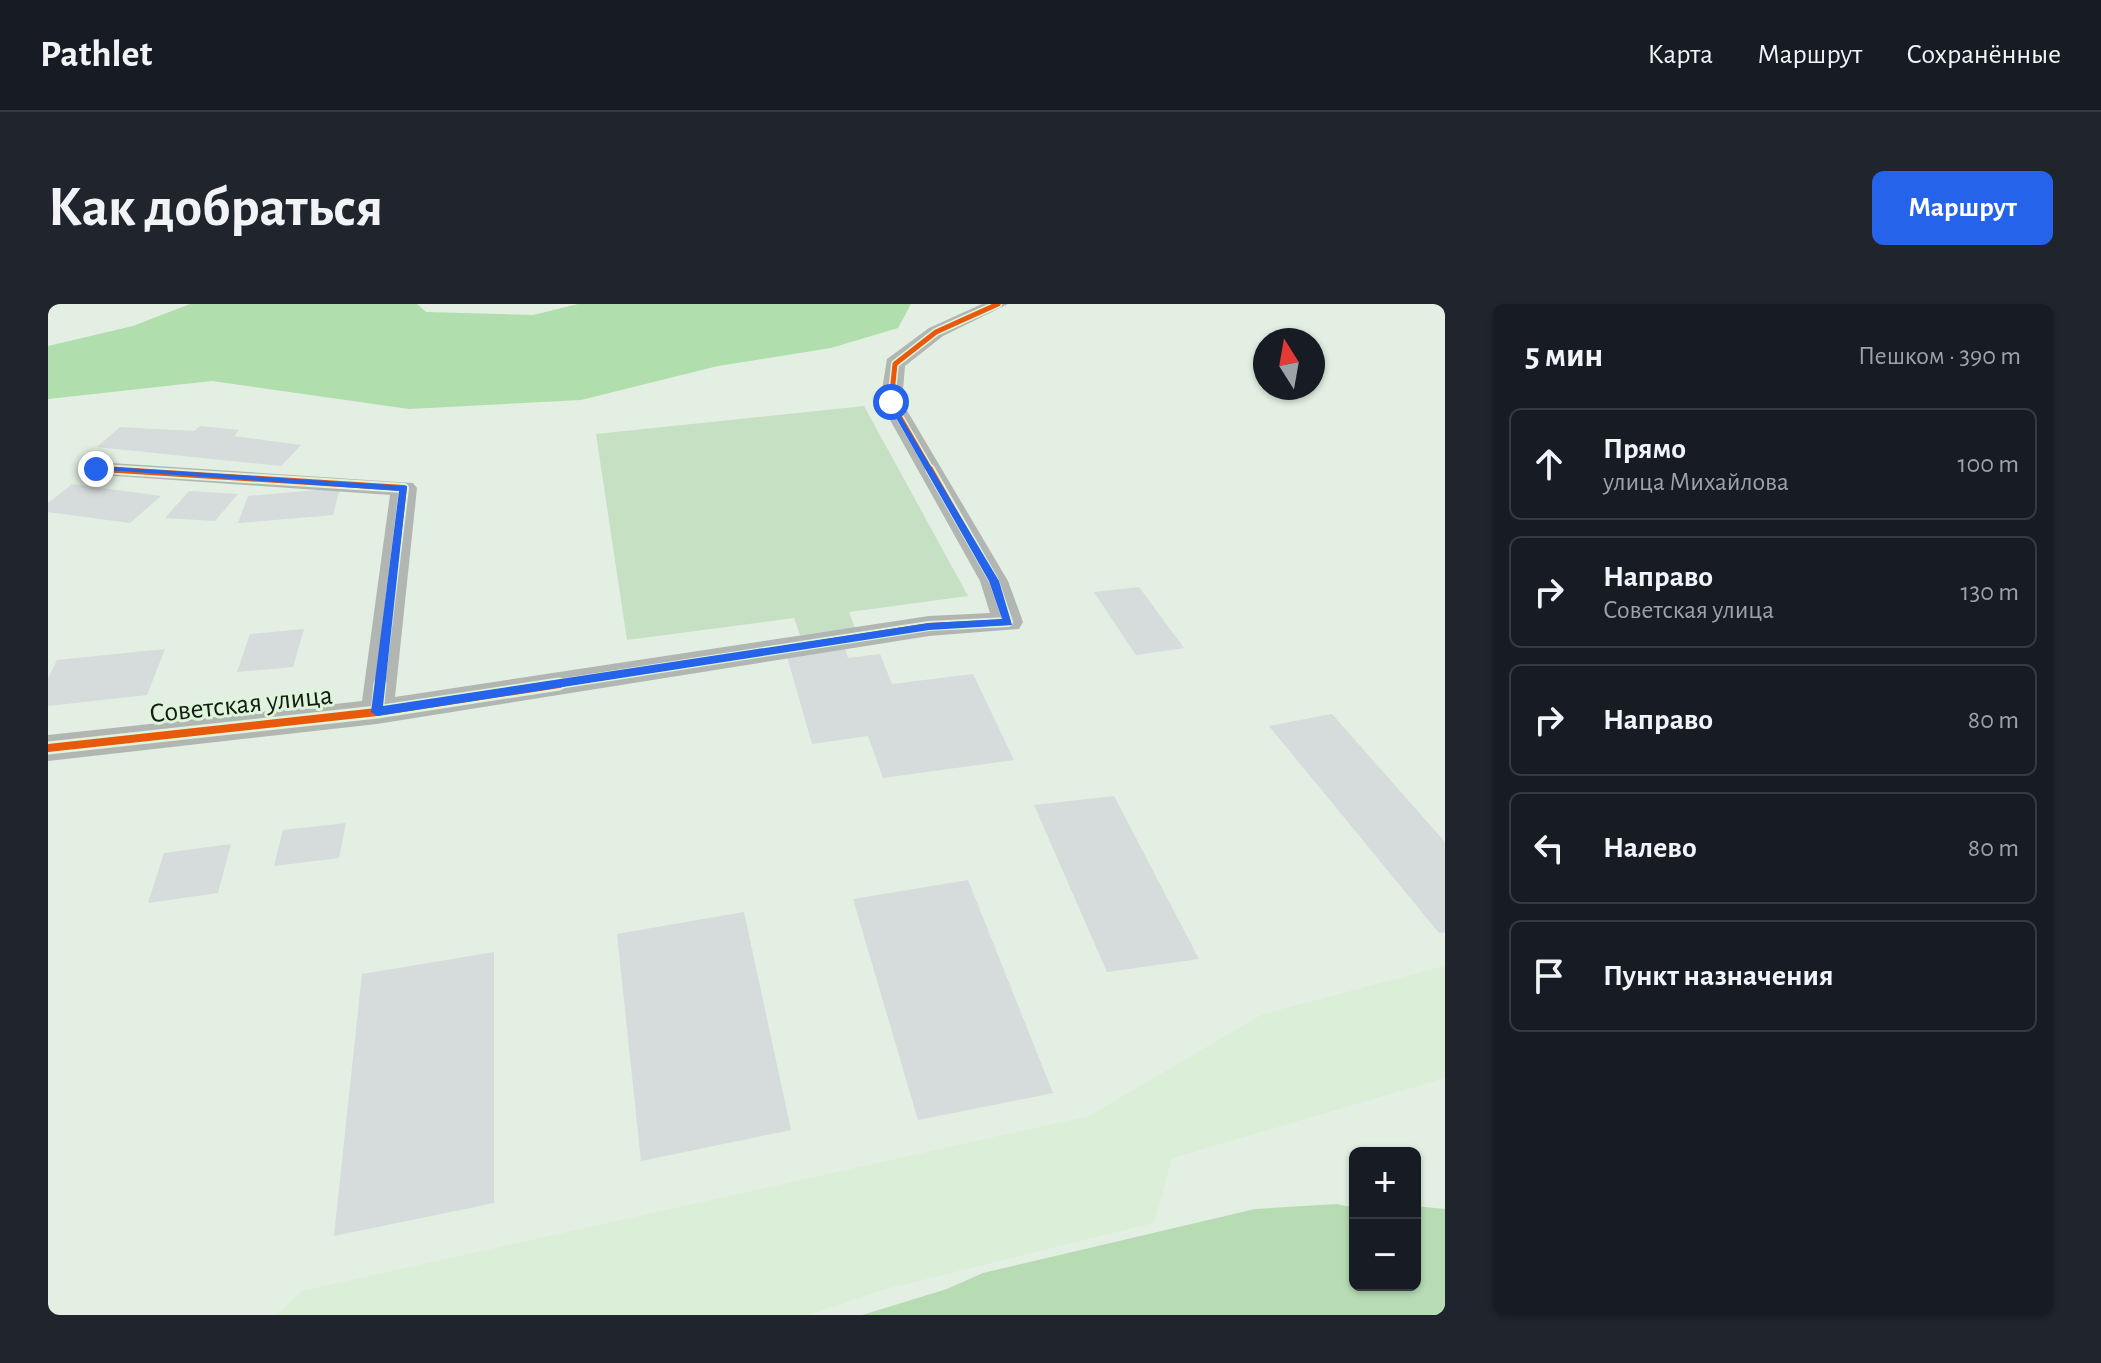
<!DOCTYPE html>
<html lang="ru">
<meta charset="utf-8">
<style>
:root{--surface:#171b24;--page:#20242c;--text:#f1f3f6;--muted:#9ea1a6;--line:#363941;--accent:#2563eb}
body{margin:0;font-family:"Alegreya Sans",sans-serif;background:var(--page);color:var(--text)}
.controls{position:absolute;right:24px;bottom:24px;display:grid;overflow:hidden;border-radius:12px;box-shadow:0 2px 6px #0004}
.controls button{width:72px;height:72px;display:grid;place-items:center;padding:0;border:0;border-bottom:2px solid var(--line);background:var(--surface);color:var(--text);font:40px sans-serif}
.compass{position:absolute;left:1205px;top:24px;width:72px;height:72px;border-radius:50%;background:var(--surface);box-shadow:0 2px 6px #0004;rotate:349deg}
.stop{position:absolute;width:24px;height:24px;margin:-18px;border:6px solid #2563eb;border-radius:50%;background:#fff}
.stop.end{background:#2563eb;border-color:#fff;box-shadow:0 2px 8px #0008}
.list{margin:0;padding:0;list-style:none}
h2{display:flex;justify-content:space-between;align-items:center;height:104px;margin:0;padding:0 32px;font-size:34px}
h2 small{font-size:26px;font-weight:400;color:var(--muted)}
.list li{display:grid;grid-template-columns:52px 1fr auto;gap:24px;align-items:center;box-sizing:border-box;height:112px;margin:0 16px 16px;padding:0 16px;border:2px solid var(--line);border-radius:12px}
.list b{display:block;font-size:30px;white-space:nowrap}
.list p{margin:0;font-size:26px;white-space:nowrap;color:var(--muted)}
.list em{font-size:26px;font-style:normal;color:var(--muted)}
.icon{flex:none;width:44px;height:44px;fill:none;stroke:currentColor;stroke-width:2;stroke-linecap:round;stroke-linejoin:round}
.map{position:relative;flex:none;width:1397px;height:1011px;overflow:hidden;border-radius:12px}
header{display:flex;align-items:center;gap:48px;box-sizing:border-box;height:112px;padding:0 40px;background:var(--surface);border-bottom:2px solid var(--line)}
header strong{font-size:38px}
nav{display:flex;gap:44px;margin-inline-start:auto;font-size:28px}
.intro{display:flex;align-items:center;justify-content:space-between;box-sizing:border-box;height:192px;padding:0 48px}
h1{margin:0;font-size:56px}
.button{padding:20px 36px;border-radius:12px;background:var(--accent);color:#fff;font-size:28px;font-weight:700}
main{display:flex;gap:48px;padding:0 48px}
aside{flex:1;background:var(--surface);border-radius:12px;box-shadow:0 2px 6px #0004}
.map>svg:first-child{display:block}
</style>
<header>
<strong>Pathlet</strong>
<nav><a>Карта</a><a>Маршрут</a><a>Сохранённые</a></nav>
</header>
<div class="intro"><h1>Как добраться</h1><a class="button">Маршрут</a></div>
<main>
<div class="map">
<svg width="1397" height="1011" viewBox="0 0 1397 1011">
<rect width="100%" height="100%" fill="#e3efe2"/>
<path fill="#daeed8" d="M1397 662V774L1124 854 1106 919 837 985 761 1011H228L254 987 1041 812 1215 710Z"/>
<path fill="#c5e0c3" d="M816 102 920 292 801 308 807 324 752 331 746 314 579 336 548 130Z"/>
<path fill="#b7dcb4" d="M1289 900 1307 904V981H1367V902L1397 905V1011H814L899 985 935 969 1207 905Z"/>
<path fill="#b1dead" d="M142 0H369L378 8 485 11 530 0H863L850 24 783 44 670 62 533 96 361 105 164 77 0 95V42L85 22Z"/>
<path fill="#d6dbdb" d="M152 122 191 126 186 132 253 141 233 162 49 143 72 123 146 127Z
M24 180 113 192 82 219 0 208V199Z
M292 184 285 211 190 219 200 192Z
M141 187 190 190 167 217 117 214Z
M1091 283 1136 344 1088 351 1046 288Z
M256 325 245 363 189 368 202 330Z
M796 342 800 354 832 350 844 380 925 370 966 456 835 474 820 432 764 440 738 349Z
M117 345 99 391 0 402V374L9 356Z
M1284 410 1397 538V628L1391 629 1221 422Z
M1066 492 1151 655 1059 668 986 501Z
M298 519 291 554 226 562 235 526Z
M183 540 170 589 100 599 116 549Z
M920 576 1005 789 870 816 805 595Z
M696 608 743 826 593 857 569 630Z
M446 648V899L286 932 314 670Z"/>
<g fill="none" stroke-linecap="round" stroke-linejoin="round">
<path fill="#b2b6b2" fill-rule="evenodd" d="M934 0H960L895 32 857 62 854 98 960 277 975 318 971 325 881 332 329 420 0 457V431L314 397 342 191 39 170 36 165 39 160 48 158 365 179 369 184 347 393 881 312 942 309 932 277 832 98 839 55 881 24Z"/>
<g stroke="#def5dc" stroke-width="8">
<path id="cycleway-far2" d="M48 165 88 167
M883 167 843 98 847 60 888 28 950 0"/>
</g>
<g stroke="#def5dc" stroke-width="10">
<path id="cycleway-far1" d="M55 165 356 184 332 382
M498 382 881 322 960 318 946 277 882 165"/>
</g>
<g stroke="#def5dc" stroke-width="13">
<path id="cycleway" d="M329 408 332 380
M0 444 329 408 511 380"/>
</g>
<use href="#cycleway-far2" stroke="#e8590c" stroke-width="5"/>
<use href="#cycleway-far1" stroke="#e8590c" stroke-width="6"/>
<use href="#cycleway" stroke="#e8590c" stroke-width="8"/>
</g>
<path fill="#2563eb" d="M843 96 951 277 964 321 881 326 329 412 323 408 351 187 44 165 48 162 359 182 335 402 881 319 954 315 941 277 839 98Z"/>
<g text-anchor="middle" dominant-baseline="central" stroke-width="6" stroke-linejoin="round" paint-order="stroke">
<g font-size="28" fill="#141c14" stroke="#def5dc">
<text transform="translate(193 401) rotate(-6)">Советская улица</text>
</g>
</g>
</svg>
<div class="controls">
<button>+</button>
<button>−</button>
</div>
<svg class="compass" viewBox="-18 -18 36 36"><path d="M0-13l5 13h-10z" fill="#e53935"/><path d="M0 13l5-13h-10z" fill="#9ea1a6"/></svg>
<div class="stop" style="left:843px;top:98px"></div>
<div class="stop end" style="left:48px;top:165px"></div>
</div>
<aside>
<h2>5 мин<small>Пешком · 390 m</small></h2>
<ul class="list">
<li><svg class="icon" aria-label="ahead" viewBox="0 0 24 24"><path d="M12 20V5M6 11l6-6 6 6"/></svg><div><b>Прямо</b><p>улица Михайлова</p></div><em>100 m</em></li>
<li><svg class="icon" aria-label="right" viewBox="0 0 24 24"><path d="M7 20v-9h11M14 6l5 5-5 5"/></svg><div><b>Направо</b><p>Советская улица</p></div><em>130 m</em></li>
<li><svg class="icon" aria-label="right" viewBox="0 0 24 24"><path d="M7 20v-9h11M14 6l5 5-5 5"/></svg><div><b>Направо</b></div><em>80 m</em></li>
<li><svg class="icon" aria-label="left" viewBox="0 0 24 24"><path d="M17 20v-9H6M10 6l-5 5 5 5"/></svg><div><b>Налево</b></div><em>80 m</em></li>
<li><svg class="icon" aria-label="arrive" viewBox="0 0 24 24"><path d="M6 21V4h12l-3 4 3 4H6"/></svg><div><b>Пункт назначения</b></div></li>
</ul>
</aside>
</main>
